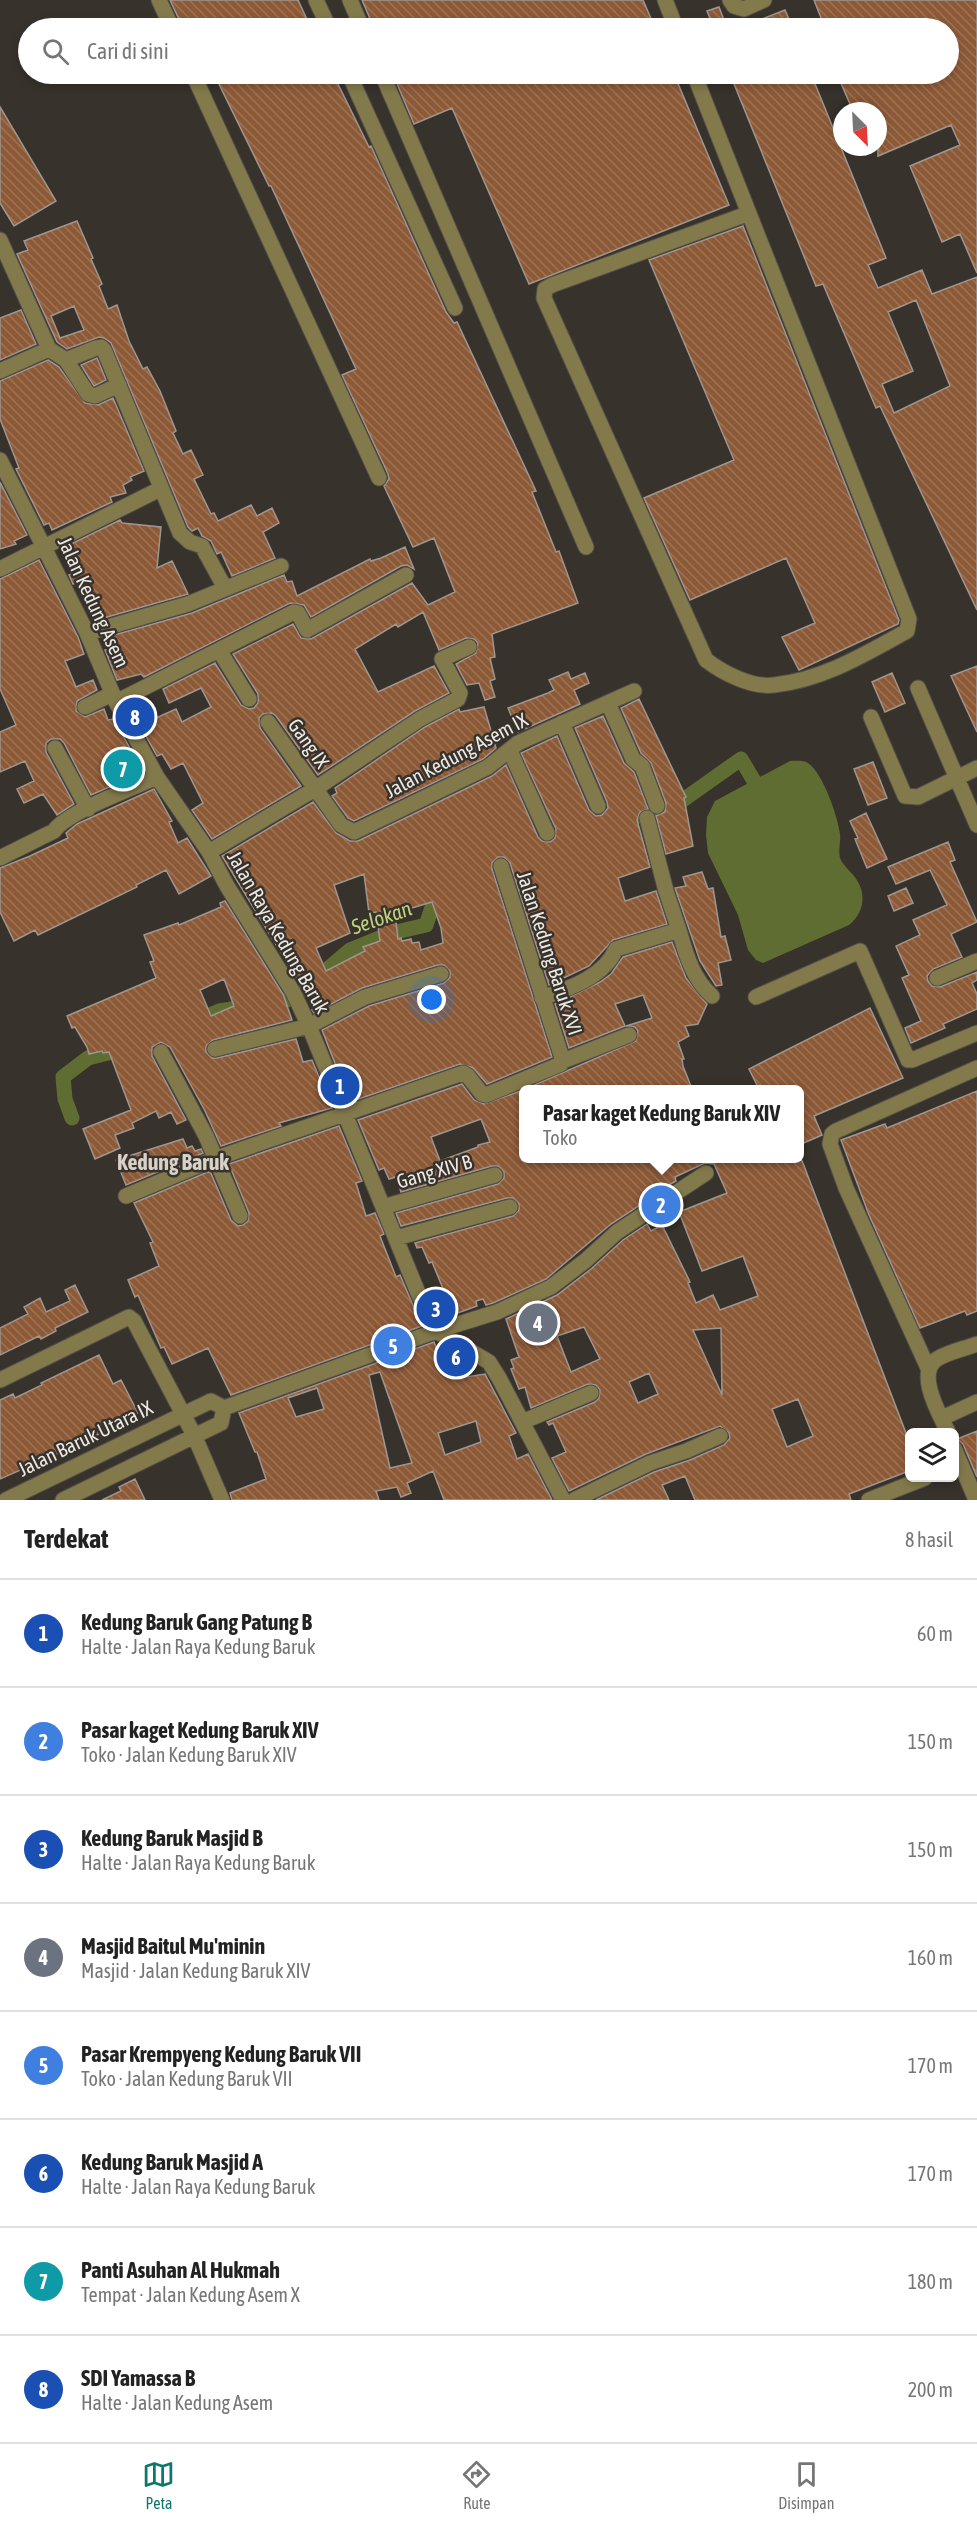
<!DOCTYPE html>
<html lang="id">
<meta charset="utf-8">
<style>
:root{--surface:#fff;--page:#f2f2f2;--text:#222;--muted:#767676;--line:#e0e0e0;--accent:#0f766e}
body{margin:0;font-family:"Asap Condensed",sans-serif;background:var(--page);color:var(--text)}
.controls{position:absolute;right:18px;bottom:18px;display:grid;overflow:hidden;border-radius:9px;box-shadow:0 3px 9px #0003}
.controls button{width:54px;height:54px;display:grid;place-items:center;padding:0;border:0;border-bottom:2px solid var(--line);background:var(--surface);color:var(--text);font:30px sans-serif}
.compass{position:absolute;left:833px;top:102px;width:54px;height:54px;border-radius:50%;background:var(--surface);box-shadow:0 3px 9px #0003;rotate:156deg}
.you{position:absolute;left:432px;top:1000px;width:21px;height:21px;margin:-15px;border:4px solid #fff;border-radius:50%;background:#1a73e8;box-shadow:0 0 0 9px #1a73e833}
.badge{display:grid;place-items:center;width:39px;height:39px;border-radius:50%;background:var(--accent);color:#fff;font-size:20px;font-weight:700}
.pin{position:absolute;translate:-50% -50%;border:3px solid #fff;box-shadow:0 2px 6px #0006}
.popup{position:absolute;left:519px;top:1085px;width:285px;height:78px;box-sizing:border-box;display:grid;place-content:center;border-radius:9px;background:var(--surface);filter:drop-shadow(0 2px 4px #0005);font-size:20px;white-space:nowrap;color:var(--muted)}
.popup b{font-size:22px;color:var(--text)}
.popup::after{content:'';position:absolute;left:50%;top:100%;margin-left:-12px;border:12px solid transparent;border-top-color:var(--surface)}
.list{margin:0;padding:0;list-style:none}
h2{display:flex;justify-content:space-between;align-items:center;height:78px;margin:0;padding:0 24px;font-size:26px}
h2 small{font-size:20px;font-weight:400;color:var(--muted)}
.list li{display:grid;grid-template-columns:39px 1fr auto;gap:18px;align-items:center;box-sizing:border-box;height:108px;padding:0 24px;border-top:2px solid var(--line)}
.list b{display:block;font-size:22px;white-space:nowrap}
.list p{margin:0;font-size:20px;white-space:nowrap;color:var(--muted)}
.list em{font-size:20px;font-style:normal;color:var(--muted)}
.icon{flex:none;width:33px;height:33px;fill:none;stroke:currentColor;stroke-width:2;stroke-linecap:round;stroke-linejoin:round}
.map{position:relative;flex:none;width:977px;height:1500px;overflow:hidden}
.search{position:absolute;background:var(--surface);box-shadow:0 3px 9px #0003;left:18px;right:18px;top:18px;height:66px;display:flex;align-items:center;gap:15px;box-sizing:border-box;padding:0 21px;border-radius:33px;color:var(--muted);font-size:22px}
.sheet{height:942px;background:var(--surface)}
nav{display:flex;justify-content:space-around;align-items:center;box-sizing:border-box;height:84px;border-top:2px solid var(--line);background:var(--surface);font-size:16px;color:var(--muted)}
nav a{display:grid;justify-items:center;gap:3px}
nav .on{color:var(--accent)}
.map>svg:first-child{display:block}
</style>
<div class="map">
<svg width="977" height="1500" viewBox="0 0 977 1500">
<defs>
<pattern id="building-back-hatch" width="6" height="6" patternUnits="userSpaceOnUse" patternTransform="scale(1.5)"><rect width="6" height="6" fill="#8d5a38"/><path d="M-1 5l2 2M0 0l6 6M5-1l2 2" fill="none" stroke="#9d7255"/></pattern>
</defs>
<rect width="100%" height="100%" fill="#37322b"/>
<path fill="#5f6d33" d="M790 761C796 761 803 760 808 763 823 773 838 817 840 834 841 842 838 850 840 858 843 865 849 870 854 876 867 892 865 912 849 925L763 963 756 960 748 950 738 915 708 853 706 835 707 817 715 801Z"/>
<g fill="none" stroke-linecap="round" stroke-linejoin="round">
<path stroke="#5f6d33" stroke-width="15" d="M619 821 653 812 683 800 741 759 754 781
M192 1023 219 1011 287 1000 303 990 350 950 392 933 426 925 435 899 448 891
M72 1118 65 1099 63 1077 88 1058 128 1048"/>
</g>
<path fill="url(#building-back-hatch)" stroke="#a09690" stroke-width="1.5" fill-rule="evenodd" d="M170 0H298L311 28H183Z
M362 0H643L655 28H374Z
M814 0H977V273L960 234 942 242 910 166 960 145 951 125 878 156V111H853L837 74H948V28H825Z
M719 7 727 28H714L707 11Z
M785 10 793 28H739Z
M214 74H333L369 147 371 146 446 312 454 323 457 322 536 491 532 492 556 552 559 551 578 603 492 634 495 657 490 658 495 679 490 681 495 697 485 700 479 683 467 685 456 664 476 653 478 643 474 639 466 638 439 650 423 612 398 627 396 624 355 649 378 692 434 666 449 693 415 711 318 775 276 716 272 713 263 714 259 718 260 728 301 786 212 839 192 810 203 803 183 763 171 769 162 754 157 756 140 725 176 709 182 722 211 707 201 688 169 703 163 689 215 663 241 705 249 709 254 708 258 703V694L233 654 293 624 301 638 311 639 412 583 428 605 455 592 434 538 413 547 384 486 389 479 388 474 342 375 356 369 271 186H269Z
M393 74H674L729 205 529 284 452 108 414 124Z
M730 74H811L886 258 868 265 878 288 922 270 932 294 977 277V610L880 406 876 408 823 284 816 286ZM916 300 950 386 894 413 882 384 913 371 888 312Z
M0 107 56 201 14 226 0 203Z
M77 221 93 258 91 259 102 284 99 286 108 309 117 305 129 341 143 369 147 367 160 391 176 431 173 433 183 454 191 450 203 475 194 479 211 514 214 513 218 521 251 505 257 516 272 508 279 523 263 532 275 558 232 576 221 552 217 554 211 541 202 536 198 528 192 531 188 527 111 343 104 338 99 337 67 349 57 342 17 254 28 250 24 241ZM74 306 84 330 60 338 51 316Z
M743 226 899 620 898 624 799 670 782 637 815 623 786 558 690 600 644 498 734 460 649 260Z
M21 310 36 344 0 360V318Z
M97 358 106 380 94 386 81 365Z
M48 360 59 367 85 403 98 405 113 398 144 471 130 477 132 480 123 485 126 493 110 497 112 502 52 530 49 523 44 525 16 469 19 468 0 419V381Z
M0 482 27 535 14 541 16 544 0 549Z
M120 520 122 523 161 527 157 568 172 561 188 594 100 619 98 611 96 612 89 579 73 584 69 575 81 570 69 545Z
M405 547 414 569 407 565 401 566 311 617 304 605 290 603 144 677 141 674 117 680 105 650 117 649 114 635 192 613 284 575 287 582 292 581 297 596 370 559 371 561 381 558Z
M39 560 78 637 84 654 65 661 76 687 93 680 97 690 77 701 76 711 85 717 104 709 108 720 114 719 132 752 126 754 137 775 91 795 64 743 60 739H51L46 743V752L74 804 57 815 43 794 24 803 17 789 34 781 25 761 0 772V732L16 725 0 689V579Z
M977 666V732L951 676Z
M568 672 571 679 585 673 589 683 574 690 580 704 518 732 508 708 548 693 554 690 549 680Z
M892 673 905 703 885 712 872 682Z
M639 699 686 797 684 798 693 846 666 854 656 816 665 812 666 803 651 763 641 753 621 708Z
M484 707 496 748 483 759 354 821 348 818 332 796 337 793 335 788 425 727 459 709 460 712Z
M603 716 624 763 634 772 648 809 640 812 637 820 650 867 618 878 625 901 656 891 667 924 613 940 589 966 549 985 510 863 504 857H498L492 863V869L552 1057 487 1084 473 1068 460 1064 350 1102 322 1030 369 1006 444 983 450 977V971L444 965H438L362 988 314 1013 312 1010 321 1004 307 980 300 984 222 856 313 802 336 833 350 841H358L492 776 506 765 538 837 542 841 550 842 555 838 556 829 521 753 557 736 589 810 596 816 602 815 608 808 607 802 575 728ZM364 874 369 913 376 912 380 941 363 947 365 951 326 971 316 948 350 933 334 885ZM432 902 441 928 443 943 421 950 419 942 412 943 411 939 402 941 401 938 398 939 395 913Z
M873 762 887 798 868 805 854 769Z
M154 789 172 821 169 822 178 843 187 838 211 876 179 894 166 870 136 885 137 887 38 935 35 930 14 941 0 912V868L30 856 68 838 66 833 77 824Z
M866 813 887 859 867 868 855 839 858 838 850 821Z
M948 842 955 860 950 862 977 922 951 934 962 957 933 969 927 976 928 981 932 986 940 987 977 972V980L972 983 977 994V1009L943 1024 945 1028 911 1043 905 1028 921 1021 902 978 909 975 896 946 920 935 913 920 947 905 930 870 896 884 888 867Z
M702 872 708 889 713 888 721 937 725 936 731 960 718 963 722 985 716 986 700 961 675 888 686 886 683 877Z
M906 888 913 903 894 911 888 896Z
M225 901 283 994 292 1020 213 1040 206 1046V1052L212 1058H217L296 1039 303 1062 312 1060 332 1108 279 1123 281 1126 221 1146 205 1111 170 1047 161 1042 152 1047V1056L186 1120 177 1124 171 1112 159 1118 156 1111 132 1123 134 1128 115 1135 120 1148 95 1159 83 1129 131 1110 109 1052 103 1053 102 1051 89 1054 87 1047 75 1027 72 1028 67 1016 156 978 150 962 154 961 144 935 178 923 179 925 221 907 220 903ZM224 979 234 1006 211 1016 200 990Z
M672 942 686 978 707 1004 698 1024 685 1026 689 1036 678 1042 684 1059H682L683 1066 692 1089H525L636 1041 638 1031 635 1027 626 1026 652 1018 643 995 615 1004 625 1026 569 1048 555 1004 600 982 611 974 623 957Z
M870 1008 903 1078 814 1116 822 1135 799 1145V1089H759L749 1069Z
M462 1084 474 1100 484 1104 523 1090V1158H801L909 1441V1471L849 1494 851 1500H695L685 1476 662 1485 669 1500H596L654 1472 690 1460 724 1445 730 1438 729 1433 720 1426 646 1454 569 1491 552 1458 566 1452 553 1423 549 1425 547 1422 595 1402 599 1398 600 1390 596 1385 588 1384 531 1408 525 1387 519 1389 511 1369 514 1368 511 1360 519 1357 506 1319 557 1295 591 1269 623 1240 647 1224 651 1231 662 1225 690 1282 688 1283 696 1303 713 1295 720 1310 758 1296 743 1256 702 1271 679 1212 727 1193 714 1164 705 1163 675 1177 676 1181 656 1192 657 1194 611 1224 546 1279 493 1303 486 1305 483 1299 476 1301 477 1306 441 1319 435 1307 445 1303 441 1292 444 1291 432 1262 429 1263 422 1247 417 1248 415 1243 513 1216 519 1210V1204L513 1198H507L401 1226 396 1213 498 1184 504 1178V1172L498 1166H492L401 1192 396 1177 389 1179 384 1168 379 1170 358 1120ZM481 1119 490 1142 478 1145V1147L440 1161 431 1137ZM584 1327 600 1359 571 1372 557 1336ZM721 1328 722 1395 693 1330ZM649 1373 658 1394 638 1403 629 1382ZM798 1399 813 1436 787 1447 772 1409Z
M977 1091V1311L967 1315 965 1311 920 1328 869 1215 841 1140 885 1124 887 1128Z
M339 1126 362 1181 356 1183 366 1216 375 1213 384 1234 380 1236 396 1277 400 1275 422 1326 231 1395 208 1348 172 1364 164 1347 161 1348 138 1295 135 1297 128 1280 159 1266 150 1243 153 1242 134 1203 210 1171 231 1220 238 1226 243 1225 248 1221 249 1213 229 1164Z
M183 1139 187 1148 192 1146 195 1151 201 1149 203 1153 126 1185 116 1160Z
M75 1285 88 1312 55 1328 56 1331 41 1339 39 1336 0 1355V1328L28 1314 24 1307 40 1298 46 1312 70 1301 65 1290Z
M434 1342 445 1369 465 1367 466 1377 485 1374 516 1433 509 1436 517 1459 528 1454 552 1500H444L433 1471 407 1483 411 1493 401 1497 397 1487 376 1491 379 1500H232L230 1493 266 1479 257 1452H255L239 1413ZM380 1372 412 1463 390 1468 369 1375ZM317 1388 324 1409 296 1417 288 1398ZM476 1421 481 1442 445 1455 438 1433Z
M99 1355 113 1384 121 1380 138 1413 84 1442 0 1479V1400L13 1394 15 1398 42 1385 41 1383Z
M977 1431V1477L963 1444 957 1439Z
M135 1479 145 1500H102L121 1491 119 1487Z"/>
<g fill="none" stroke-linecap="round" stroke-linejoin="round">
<g stroke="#544f49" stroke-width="17">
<path id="minor" d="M159 0 172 28
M316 0 329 28
M350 0 362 28
M665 0 676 28
M730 0 734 6 744 9 764 0
M193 74 379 478
M349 74 455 308
M382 74 586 547
M694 74 909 619 907 631C865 654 823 680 774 685 752 688 723 673 706 660L544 298 545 289 552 285 747 214
M0 240 49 349
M49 349 66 360 96 348 101 347 104 350 180 533 190 542 202 546 225 588
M66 360 88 394 95 396 119 385
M0 371 49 349
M0 460 87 633 116 702 157 777 209 852 227 886 293 992 309 1026 423 1305 436 1331 489 1362 499 1378 563 1500
M0 569 160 489
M87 633 188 604 281 566
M219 650 249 699
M918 688 977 825
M116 702 294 612 298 613 307 630 406 575
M608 703 633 759 642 766 657 806
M85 707 112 694
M871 717 905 796 918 797 977 768
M268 722 341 825 354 832 488 767 518 743 634 691
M562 723 598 806
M55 748 88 809
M510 751 547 833
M209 852 315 789 420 719 458 699 460 693 442 659 469 647
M0 858 54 831C67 812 133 788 157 777
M679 930C686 954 692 978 712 996
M937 978 977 961
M756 997 860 951 908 1060H912L977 1033
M542 998C570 988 604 977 616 949L679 930 666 891 647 818
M215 1049 309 1026 365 997 441 974
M161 1052 206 1136 240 1216
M563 1061 629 1035
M126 1196 214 1159 463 1073 468 1076 482 1094 486 1095 561 1064 563 1061 501 866
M383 1207 495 1175
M396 1238 510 1207
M928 1368 846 1188 830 1144 832 1134 836 1131 977 1068
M0 1380 129 1317 134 1321 194 1435 222 1500
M224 1408 436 1331 497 1312 551 1287 585 1261 617 1232 706 1173
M942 1418 977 1402
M522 1422 591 1393
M948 1432C940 1415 915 1373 937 1359 948 1352 964 1349 977 1344
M954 1448 976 1500
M6 1500 211 1401 224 1408
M63 1500 221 1423 224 1408
M574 1500 650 1463 686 1451 720 1436
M869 1500 925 1478"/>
</g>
<use href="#minor" stroke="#837a4c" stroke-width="15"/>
</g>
<g text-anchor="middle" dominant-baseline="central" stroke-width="5" stroke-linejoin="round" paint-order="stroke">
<g font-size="20" fill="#edeae5" stroke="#37322b">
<text transform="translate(94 602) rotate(65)">Jalan Kedung Asem</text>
<text transform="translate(309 743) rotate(55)">Gang IX</text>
<text transform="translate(456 755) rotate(-28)">Jalan Kedung Asem IX</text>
<text transform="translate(279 932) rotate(60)">Jalan Raya Kedung Baruk</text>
<text transform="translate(550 953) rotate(72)">Jalan Kedung Baruk XVI</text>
<text transform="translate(434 1171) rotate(-16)">Gang XIV B</text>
<text transform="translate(85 1438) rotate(-26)">Jalan Baruk Utara IX</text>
</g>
<g font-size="21" font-style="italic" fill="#bed47e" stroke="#37322b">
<text transform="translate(381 917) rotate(-19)">Selokan</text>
</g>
<g font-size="22" font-weight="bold" fill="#d8d1c8" stroke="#37322b">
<text x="173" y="1162">Kedung Baruk</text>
</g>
</g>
</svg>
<div class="controls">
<button><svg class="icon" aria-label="layers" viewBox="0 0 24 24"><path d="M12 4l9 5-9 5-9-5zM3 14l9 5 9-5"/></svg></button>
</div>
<svg class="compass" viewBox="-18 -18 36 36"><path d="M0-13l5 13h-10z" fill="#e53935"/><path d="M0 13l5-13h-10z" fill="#767676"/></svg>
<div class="you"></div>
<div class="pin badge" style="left:340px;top:1086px;background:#1a4fb4">1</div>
<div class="pin badge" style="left:661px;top:1205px;background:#3f7fe0">2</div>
<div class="popup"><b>Pasar kaget Kedung Baruk XIV</b>Toko</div>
<div class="pin badge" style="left:436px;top:1309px;background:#1a4fb4">3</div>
<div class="pin badge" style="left:538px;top:1323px;background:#6b7280">4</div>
<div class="pin badge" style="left:393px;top:1346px;background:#3f7fe0">5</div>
<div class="pin badge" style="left:456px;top:1357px;background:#1a4fb4">6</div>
<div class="pin badge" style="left:123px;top:769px;background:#0f9aa8">7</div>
<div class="pin badge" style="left:135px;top:717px;background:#1a4fb4">8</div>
<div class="search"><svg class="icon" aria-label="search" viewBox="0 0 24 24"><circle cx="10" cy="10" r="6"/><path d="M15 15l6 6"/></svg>Cari di sini</div>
</div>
<section class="sheet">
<h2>Terdekat<small>8 hasil</small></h2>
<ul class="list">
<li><span class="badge" style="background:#1a4fb4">1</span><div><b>Kedung Baruk Gang Patung B</b><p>Halte · Jalan Raya Kedung Baruk</p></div><em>60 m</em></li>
<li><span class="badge" style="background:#3f7fe0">2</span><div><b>Pasar kaget Kedung Baruk XIV</b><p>Toko · Jalan Kedung Baruk XIV</p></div><em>150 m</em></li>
<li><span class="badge" style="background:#1a4fb4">3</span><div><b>Kedung Baruk Masjid B</b><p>Halte · Jalan Raya Kedung Baruk</p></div><em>150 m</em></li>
<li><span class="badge" style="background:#6b7280">4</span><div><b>Masjid Baitul Mu'minin</b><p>Masjid · Jalan Kedung Baruk XIV</p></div><em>160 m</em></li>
<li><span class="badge" style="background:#3f7fe0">5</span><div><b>Pasar Krempyeng Kedung Baruk VII</b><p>Toko · Jalan Kedung Baruk VII</p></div><em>170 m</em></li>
<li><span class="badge" style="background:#1a4fb4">6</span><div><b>Kedung Baruk Masjid A</b><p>Halte · Jalan Raya Kedung Baruk</p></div><em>170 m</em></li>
<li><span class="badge" style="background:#0f9aa8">7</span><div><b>Panti Asuhan Al Hukmah</b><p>Tempat · Jalan Kedung Asem X</p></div><em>180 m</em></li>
<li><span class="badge" style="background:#1a4fb4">8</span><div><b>SDI Yamassa B</b><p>Halte · Jalan Kedung Asem</p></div><em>200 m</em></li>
</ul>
</section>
<nav>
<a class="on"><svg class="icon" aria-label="map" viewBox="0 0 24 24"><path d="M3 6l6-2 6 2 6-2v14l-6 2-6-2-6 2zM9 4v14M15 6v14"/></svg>Peta</a>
<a><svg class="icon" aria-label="directions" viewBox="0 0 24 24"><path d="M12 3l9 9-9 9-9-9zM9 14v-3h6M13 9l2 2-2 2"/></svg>Rute</a>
<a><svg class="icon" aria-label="saved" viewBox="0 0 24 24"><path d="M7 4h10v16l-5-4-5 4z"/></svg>Disimpan</a>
</nav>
